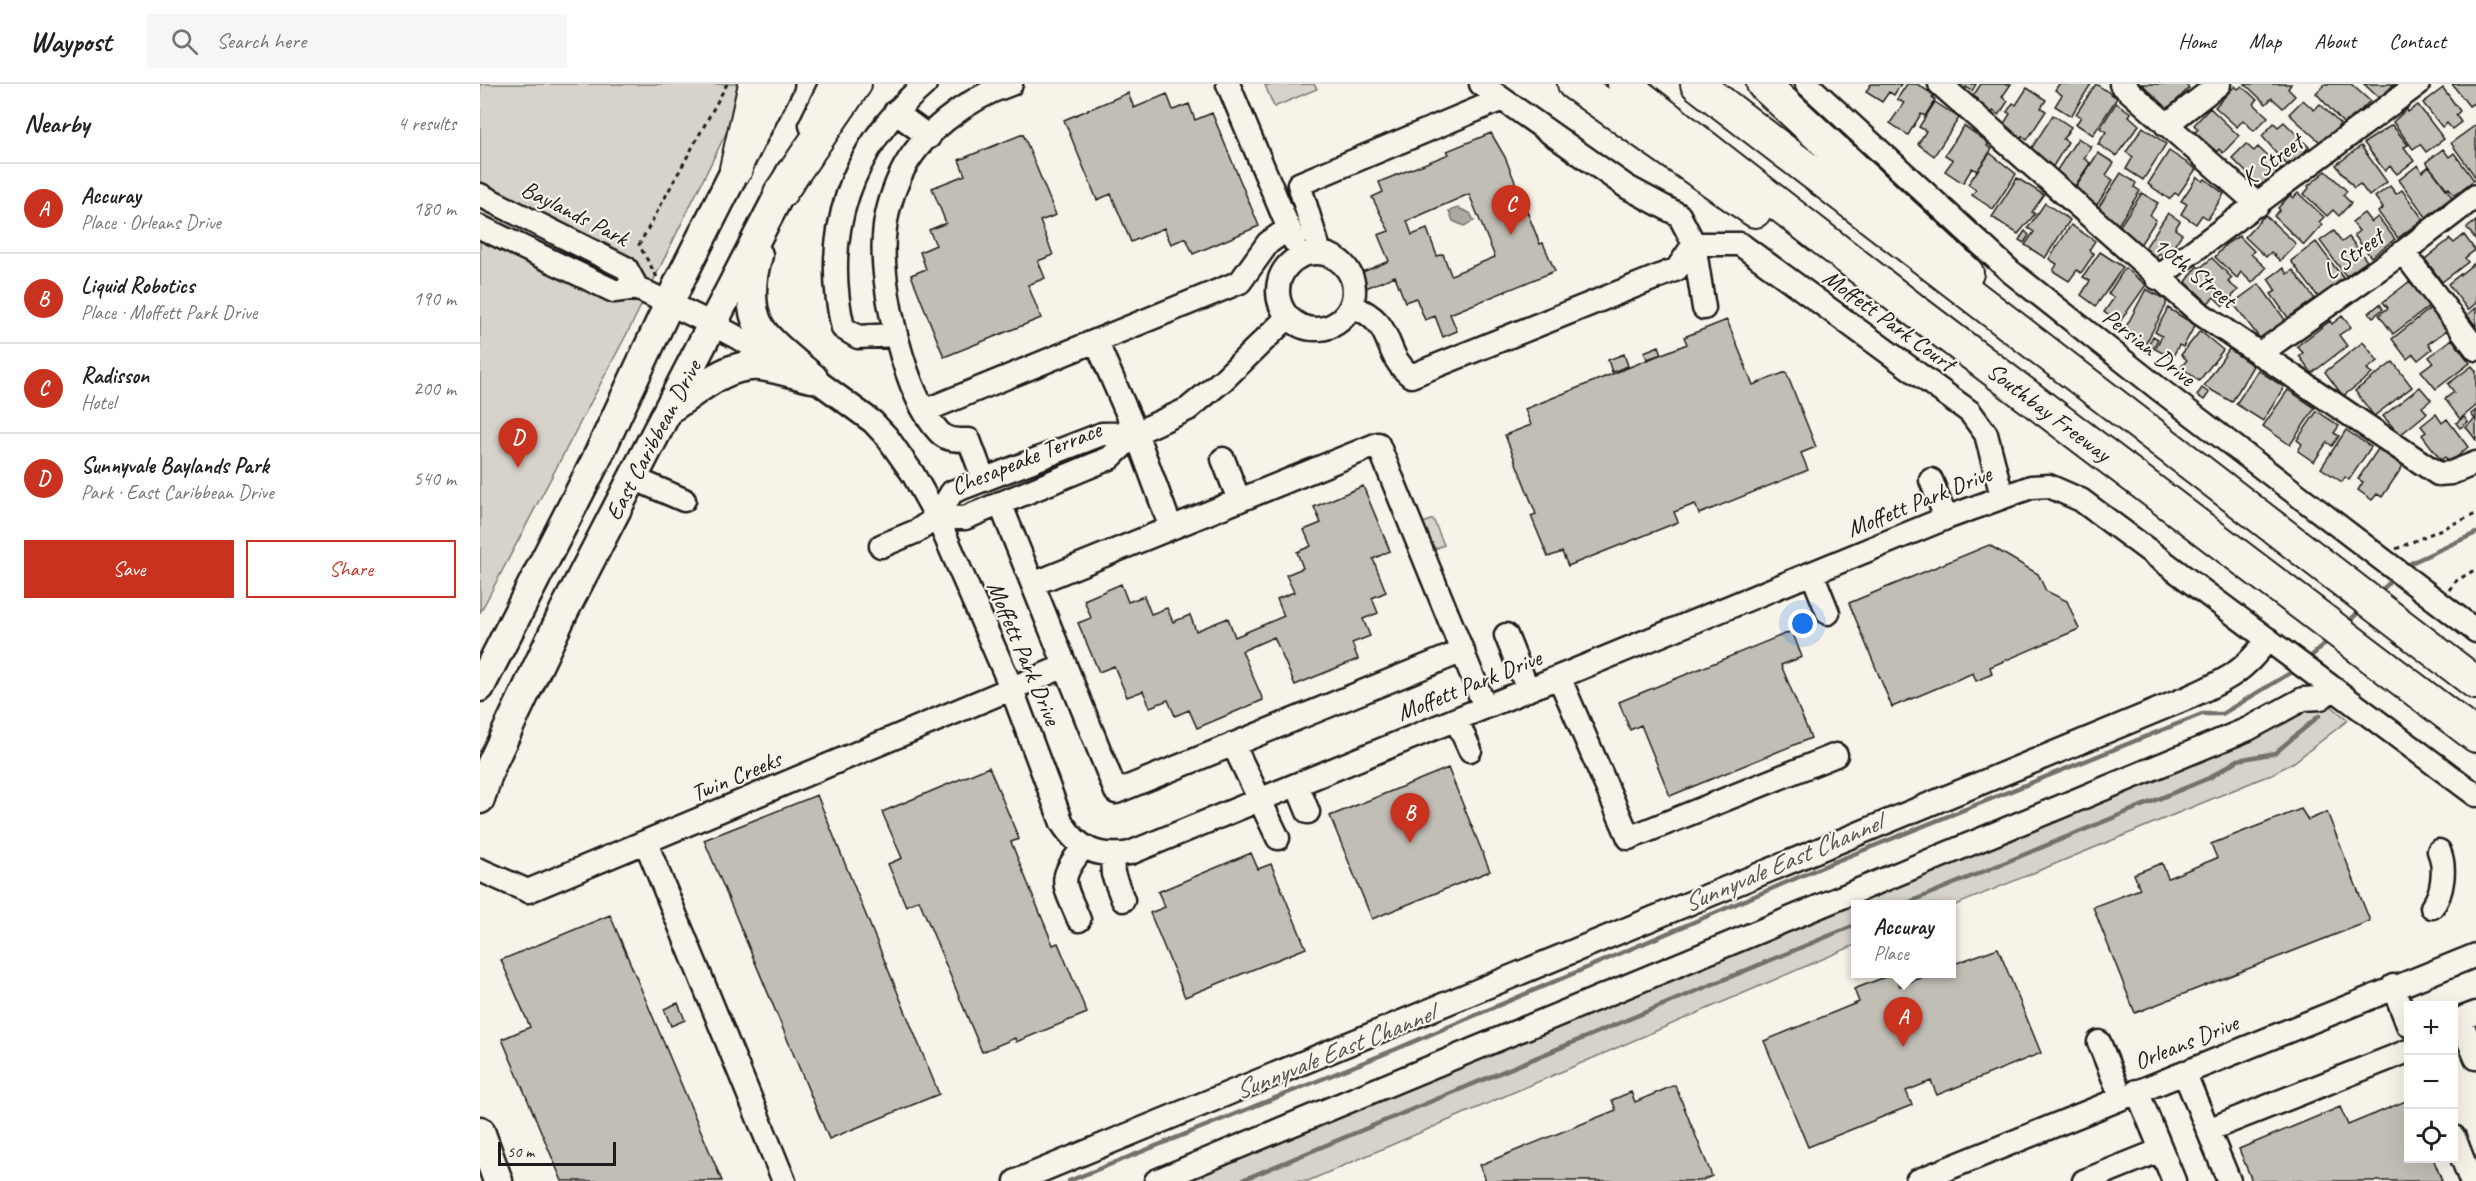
<!DOCTYPE html>
<meta charset="utf-8">
<style>
:root{--surface:#fff;--page:#f6f6f6;--text:#202124;--muted:#757577;--line:#e0e0e0;--accent:#c8321e}
body{margin:0;font-family:Caveat,sans-serif;background:var(--page);color:var(--text)}
.controls{position:absolute;right:18px;bottom:18px;display:grid;overflow:hidden;border-radius:0px;box-shadow:0 6px 24px #0002}
.controls button{width:54px;height:54px;display:grid;place-items:center;padding:0;border:0;border-bottom:2px solid var(--line);background:var(--surface);color:var(--text);font:30px sans-serif}
.scale{position:absolute;left:18px;bottom:15px;width:118px;box-sizing:border-box;padding-left:6px;border:3px solid #1c1c1c;border-top:0;font-size:16px;line-height:21px;white-space:nowrap;color:#1c1c1c;-webkit-text-stroke:4px #f7f3e8;paint-order:stroke}
.you{position:absolute;left:1323px;top:540px;width:21px;height:21px;margin:-15px;border:4px solid #fff;border-radius:50%;background:#1a73e8;box-shadow:0 0 0 9px #1a73e833}
.badge{display:grid;place-items:center;width:39px;height:39px;border-radius:50%;background:var(--accent);color:#fff;font-size:20px;font-weight:700}
.pin{position:absolute;translate:-50% -50px;filter:drop-shadow(0 2px 3px #0008)}
.pin::after{content:'';position:absolute;top:32px;width:21px;height:18px;background:inherit;clip-path:polygon(0 0,100% 0,50% 100%)}
.popup{position:absolute;left:1371px;top:816px;width:105px;height:78px;box-sizing:border-box;display:grid;place-content:center;border-radius:0px;background:var(--surface);filter:drop-shadow(0 2px 4px #0005);font-size:20px;white-space:nowrap;color:var(--muted)}
.popup b{font-size:22px;color:var(--text)}
.popup::after{content:'';position:absolute;left:50%;top:100%;margin-left:-12px;border:12px solid transparent;border-top-color:var(--surface)}
.list{margin:0;padding:0;list-style:none}
h2{display:flex;justify-content:space-between;align-items:center;height:78px;margin:0;padding:0 24px;font-size:26px}
h2 small{font-size:20px;font-weight:400;color:var(--muted)}
.list li{display:grid;grid-template-columns:39px 1fr auto;gap:18px;align-items:center;box-sizing:border-box;height:90px;padding:0 24px;border-top:2px solid var(--line)}
.list b{display:block;font-size:22px;white-space:nowrap}
.list p{margin:0;font-size:20px;white-space:nowrap;color:var(--muted)}
.list em{font-size:20px;font-style:normal;color:var(--muted)}
.actions{display:flex;gap:12px;padding:18px 24px}
.actions a{flex:1;padding:14px 0;border:2px solid var(--accent);border-radius:0px;text-align:center;font-size:21px;color:var(--accent)}
.actions .main{background:var(--accent);color:#fff}
.icon{flex:none;width:33px;height:33px;fill:none;stroke:currentColor;stroke-width:2;stroke-linecap:round;stroke-linejoin:round}
.map{position:relative;flex:none;width:1996px;height:1097px;overflow:hidden}
header{display:flex;align-items:center;gap:36px;box-sizing:border-box;height:84px;padding:0 30px;background:var(--surface);border-bottom:2px solid var(--line)}
header strong{font-size:28px}
nav{display:flex;gap:33px;margin-inline-start:auto;font-size:21px}
.search{width:420px;height:54px;background:var(--page);display:flex;align-items:center;gap:15px;box-sizing:border-box;padding:0 21px;border-radius:0px;color:var(--muted);font-size:22px}
main{display:flex}
aside{flex:1;background:var(--surface)}
.map>svg:first-child{display:block}
</style>
<header>
<strong>Waypost</strong>
<div class="search"><svg class="icon" aria-label="search" viewBox="0 0 24 24"><circle cx="10" cy="10" r="6"/><path d="M15 15l6 6"/></svg>Search here</div>
<nav><a>Home</a><a>Map</a><a>About</a><a>Contact</a></nav>
</header>
<main>
<aside>
<h2>Nearby<small>4 results</small></h2>
<ul class="list">
<li><span class="badge">A</span><div><b>Accuray</b><p>Place · Orleans Drive</p></div><em>180 m</em></li>
<li><span class="badge">B</span><div><b>Liquid Robotics</b><p>Place · Moffett Park Drive</p></div><em>190 m</em></li>
<li><span class="badge">C</span><div><b>Radisson</b><p>Hotel</p></div><em>200 m</em></li>
<li><span class="badge">D</span><div><b>Sunnyvale Baylands Park</b><p>Park · East Caribbean Drive</p></div><em>540 m</em></li>
</ul>
<div class="actions"><a class="main">Save</a><a>Share</a></div>
</aside>
<div class="map">
<svg width="1996" height="1097" viewBox="0 0 1996 1097">
<rect width="100%" height="100%" fill="#f7f3e8"/>
<filter id="ink" filterUnits="userSpaceOnUse"><feTurbulence type="fractalNoise" baseFrequency=".0167" numOctaves="2"/><feDisplacementMap in="SourceGraphic" scale="12" xChannelSelector="R" yChannelSelector="G"/><feConvolveMatrix kernelMatrix="1 2 1 2 8 2 1 2 1" color-interpolation-filters="sRGB"/></filter>
<g filter="url(#ink)">
<path fill="#d7d3cb" stroke="#7a7874" stroke-width="1.5" d="M0 0H263L247 47 153 238 0 529Z
M834 0 837 5 794 23 785 1Z
M953 435 964 461 935 473 924 447Z
M1850 621 1868 636 1814 678 1792 690 1471 823V820H1375V861L828 1097H700L1825 624Z"/>
<path fill="#aca9a2" stroke="#72716c" stroke-width="1.5" d="M978 124 990 129 994 137 984 142 973 137 969 127Z"/>
<g fill="none" stroke-linecap="round" stroke-linejoin="round">
<path stroke="#72716c" stroke-width="4.5" d="M1924 485 1931 479 1996 449
M1898 510 1915 493
M1867 539 1883 524
M1827 576 1850 555
M1425 820 1729 694 1758 676 1795 669 1839 632
M589 1097 914 966 1354 778 1722 630H1742L1817 585
M760 1097 1375 841"/>
</g>
<path fill="#c0beb5" stroke="#1c1c1c" stroke-width="1.5" fill-rule="evenodd" d="M1391 0H1421L1414 11 1409 8 1402 18 1386 8Z
M1427 0H1437L1454 11 1452 14 1455 16 1445 32 1441 30 1428 51 1410 39 1424 19 1417 15Z
M1475 0H1496L1492 7 1486 3 1485 6Z
M1501 0H1531L1522 13 1528 17 1519 31 1513 27 1512 30 1496 17 1498 15 1493 12Z
M1579 0H1611L1591 32 1575 22 1582 11 1575 6Z
M1616 0 1637 14 1613 51 1596 40 1601 33 1596 30Z
M1662 0H1705L1709 4 1688 25Z
M1765 0H1811L1808 5 1815 12 1803 24 1792 14 1786 20Z
M1845 0H1871L1890 17 1868 39 1866 37 1864 40 1836 9Z
M1884 0H1914L1900 15Z
M1972 0H1996V18L1989 22Z
M1755 2 1758 5 1762 2 1777 16 1774 20 1788 33 1774 47 1763 36 1757 43 1735 23Z
M1547 4 1566 16 1561 24 1566 27 1547 56 1542 52 1540 56 1522 43 1530 30 1527 28 1533 19 1536 21Z
M1963 4 1980 27 1976 31 1981 38 1972 45 1967 39 1962 43 1943 19Z
M648 9 654 24 687 10 693 26 709 20 715 36 732 29 779 142 713 170 706 154 691 160 684 144 651 158 631 110 617 116 584 36Z
M1823 16 1834 26 1840 20 1860 40 1850 54 1848 52 1841 59 1809 30Z
M1455 18 1479 34 1454 72 1438 60 1446 47 1439 43Z
M1636 19 1651 29 1649 32 1659 41 1636 72 1618 60 1626 48 1620 44Z
M1938 21 1964 55 1946 68 1940 60 1933 65 1913 38 1927 25 1928 28Z
M1730 24 1759 52 1743 69 1739 65 1734 71 1713 50 1718 45 1714 41Z
M1573 31 1591 43 1583 55 1588 58 1572 84 1549 68Z
M1804 38 1829 63 1812 81 1810 78 1807 81 1782 52 1794 39 1798 43Z
M1912 41 1928 61 1924 63 1934 77 1917 90 1910 82 1905 87 1884 59Z
M1996 41V94L1971 59Z
M1484 42 1509 59 1507 62 1512 65 1497 87 1492 84 1483 99 1465 87 1473 76 1465 71Z
M1663 43 1686 60 1663 96 1646 85 1653 73 1646 68Z
M1011 49 1025 73 1060 160 1063 159 1075 187 970 230 977 247 963 253 955 232 945 236 936 214 925 218 915 192 886 204 880 189 909 177 898 151 909 147 892 113 903 108 899 98 969 70 967 67ZM989 110 1015 173 971 191 963 170 957 172 947 145 932 151 927 137Z
M543 50 576 131 560 137 573 171 558 177 565 194 548 201 561 234 464 273 431 191 446 185 440 168 456 161 449 146 466 139 452 104 485 91 479 76Z
M1598 54 1611 63 1604 74 1610 79 1595 102 1575 89Z
M1766 60 1774 67 1778 63 1801 85 1782 104 1752 74Z
M1881 62 1907 98 1889 112 1880 100 1874 104 1856 81Z
M1963 65 1969 73 1974 69 1994 96 1974 111 1969 104 1967 105 1946 78Z
M1689 67 1716 85 1698 111 1695 109 1689 115 1668 100Z
M1510 69 1536 90 1513 125 1492 111 1496 106 1488 100Z
M1618 69 1634 79 1626 91 1633 96 1617 121 1594 106Z
M1938 81 1942 88 1949 82 1972 113 1946 133 1919 96Z
M1846 87 1867 107 1863 111 1871 119 1859 132 1853 126 1847 132 1824 110 1829 104 1828 102Z
M1641 89 1656 99 1654 103 1660 107 1638 141 1616 127Z
M1717 93 1723 97 1725 95 1744 110 1728 135 1722 131 1716 140 1701 130 1707 120 1701 117Z
M1537 94 1564 111 1552 128 1555 130 1538 150 1512 133Z
M1910 102 1916 110 1922 106 1943 135 1918 154 1898 128 1903 124 1895 113Z
M1662 109 1678 119 1670 131 1676 136 1660 161 1637 146Z
M1818 109 1844 133 1839 138 1842 141 1824 161 1794 132 1800 126 1798 124 1810 111 1813 114Z
M1565 119 1590 136 1565 174 1545 161 1554 148 1548 144Z
M1688 129 1700 137 1695 145 1702 150 1686 174 1679 169 1676 175 1663 167Z
M1884 129 1891 138 1898 133 1915 155 1891 173 1874 151 1879 147 1872 138Z
M1785 131 1816 160 1800 177 1791 168 1786 173 1765 153Z
M1996 137V156L1987 144Z
M1591 141 1615 157 1609 166 1614 170 1601 189 1597 186 1589 197 1573 187 1577 180 1569 175Z
M1545 147 1549 151 1544 159 1539 156Z
M1854 147 1862 158 1869 153 1887 177 1866 192 1840 157Z
M1984 151 1995 166 1985 174 1988 178 1962 198 1945 175 1970 155 1974 159Z
M1759 152 1774 167 1771 170 1786 184 1772 199 1761 188 1757 194 1735 173 1746 160Z
M1836 158 1863 194 1839 214 1811 177Z
M1620 168 1643 183 1616 222 1601 211 1610 197 1603 193Z
M1732 174 1752 194 1748 198 1758 206 1743 222 1734 213 1728 219 1706 198 1717 182 1720 184Z
M1996 178V219L1988 226 1968 200Z
M1645 184 1666 201 1639 239 1624 228 1634 214 1628 210Z
M1803 184 1807 190 1813 186 1835 215 1809 235 1791 210 1796 207 1788 195Z
M1930 197 1950 222 1913 250 1899 231 1908 224 1903 218Z
M1779 200 1806 237 1781 256 1753 219Z
M1666 205 1686 216V221L1666 259 1645 245Z
M1900 220 1903 225 1893 233 1889 229Z
M1688 224 1715 241 1703 263 1699 261 1692 274 1675 265 1682 252 1675 248Z
M1951 224 1967 246 1948 260 1952 265 1938 276 1933 270 1927 275 1912 255Z
M1996 224V242L1987 231Z
M1862 232 1871 243 1859 251 1867 262 1832 289 1819 272 1823 269 1817 262 1850 237 1852 240Z
M1247 236 1273 301 1306 288 1336 363 1321 369 1328 386 1219 430 1215 420 1194 428 1198 438 1088 482 1082 468 1068 473 1051 432 1056 430 1025 351 1051 341 1045 325 1207 260 1204 253Z
M1720 247 1743 266 1719 297 1701 283 1707 276 1701 271Z
M1673 252 1678 255 1670 270 1665 267Z
M1972 255 1990 279 1956 305 1941 287 1953 278 1949 273Z
M1883 258 1898 277 1887 285 1892 290 1863 312 1845 288Z
M1179 262 1182 270 1167 275 1164 268Z
M1749 265 1773 282 1752 318 1724 302Z
M1144 270 1148 282 1132 288 1128 276Z
M1913 278 1932 303 1894 332 1875 307Z
M1992 282 1996 287V322L1980 335 1965 315 1974 308 1968 300Z
M1778 286 1804 303 1783 337 1756 320Z
M1940 303 1951 316 1942 323 1947 329 1920 351 1903 332Z
M1722 304 1729 309 1724 316 1717 311Z
M1808 306 1835 324 1810 361 1783 342Z
M1996 326V356L1986 343 1995 335 1991 330Z
M1837 327 1859 342 1854 349 1859 352 1852 362 1847 358 1834 378 1818 367 1822 360 1817 356Z
M1956 330 1962 339 1967 335 1988 363 1970 379 1965 373 1961 376 1942 351 1946 348 1941 342Z
M1984 333 1988 338 1980 344 1976 339Z
M1866 346 1891 363 1869 396 1865 393 1862 398 1841 384Z
M1898 365 1923 382 1902 413 1897 410 1892 416 1878 406 1883 398 1878 395Z
M883 402 910 467 893 475 906 508 892 514 898 529 883 535 890 552 872 559 878 575 815 601 794 553 762 567 783 616 717 644 709 626 695 632 688 616 670 623 663 607 647 613 634 582 619 588 598 539 611 534 604 516 641 500 648 518 664 512 671 530 687 524 693 538 710 531 716 547 748 534 755 553 804 532 797 515 814 508 806 491 823 484 817 468 831 462 824 446 841 439 834 423Z
M1509 461 1558 490 1566 507 1587 517 1599 545 1510 583 1512 590 1496 597 1493 589 1412 623 1369 519Z
M1312 547 1322 573 1301 581 1331 654 1190 712 1161 641 1150 646 1139 618Z
M509 683 539 755 531 758 573 861 578 859 607 929 536 958 535 954 502 968 439 816 426 822 408 780 422 774 402 728Z
M968 684 1010 787 892 835 850 732Z
M337 711 459 1010 349 1055 224 756Z
M1821 725 1828 736 1847 728 1890 837 1655 929 1613 823 1660 805 1654 790 1682 779 1688 794 1737 774 1731 760Z
M771 769 778 785 791 780 826 864 705 913 670 829 685 823 678 808Z
M130 831 242 1097H82L22 955 50 943 21 876Z
M1518 864 1561 969 1457 1011 1451 997 1426 1007 1432 1021 1328 1063 1284 957 1379 918 1374 905 1413 890 1420 902 1451 890H1471V881Z
M1418 890H1428L1430 894 1421 897Z
M198 919 205 936 191 942 184 925Z
M1195 1001 1232 1092 1220 1097H1006L1000 1081 1136 1026 1132 1016 1151 1008 1155 1018Z
M1928 1016V1074H1953L1962 1097H1772L1759 1065 1860 1023 1868 1041Z"/>
<g fill="none" stroke-linecap="round" stroke-linejoin="round">
<g stroke="#1c1c1c" stroke-width="27">
<path id="minor" d="M748 0 814 157
M1001 0 1147 103 1199 131 1214 160 1224 224
M1327 0 1531 188 1679 305 1996 547
M1460 0 1721 230 1958 390 1971 389 1996 379
M1641 0 1778 121
M415 28 449 53
M1686 41 1739 0
M0 111 146 184 157 204
M0 143 134 207 157 204 234 241 333 294 393 338 407 353 433 390 457 433 531 603 582 739C599 766 619 774 650 769L1466 434 1551 403 1569 402 1601 416 1996 711
M1214 160H1260L1490 328 1506 350 1522 412
M1923 168 1996 265
M840 169 819 100 1022 15
M798 207a38 38 0 1 1 76 0a38 38 0 1 1-76 0Z
M1677 194 1938 0
M871 222C918 239 900 268 931 292L1197 185 1214 160
M415 251 378 253 363 244C341 149 371 63 445 0
M616 257 656 349 691 444
M1779 270 1923 168 1996 112
M444 327 760 198 788 159 809 144
M743 375 759 416
M153 394 204 416
M504 396 489 356C478 356 467 357 459 348 425 312 400 203 404 153 405 134 412 110 420 92 439 50 488 14 531 0
M1451 396 1466 434
M520 419 636 708 983 567
M457 433 485 434 630 374 656 349 708 325 743 296 808 233
M401 462 437 447 457 433 472 408 622 350 656 349
M1332 489 1348 529
M553 500 898 360 1005 623
M1026 551 1048 606
M1079 593 1149 754 1356 671
M976 635 990 666
M753 660 798 754
M817 701 828 728
M166 759 304 1097
M632 772 633 790 643 816
M0 786 48 807 585 582
M1952 823C1963 810 1966 783 1959 767
M599 836C584 799 576 797 603 764
M1913 902 1928 941
M1996 929 1980 935 1996 974
M1619 958 1641 1013
M1704 988 1749 1097
M1657 1007 1694 1097
M1728 1046 1928 967
M1974 1053 1991 1097
M536 1097 1707 614C1746 596 1762 590 1788 555
M676 1097 1768 645 1823 615 1841 614 1853 604
M1437 1097 1996 871
M1604 1097 1681 1066"/>
</g>
<g stroke="#1c1c1c" stroke-width="33">
<path id="major" d="M334 41 354 0
M278 171C271 192 268 226 281 245 289 259 319 282 333 294
M192 323C218 306 248 278 281 282 297 284 315 290 331 294
M0 603 116 376 201 194 299 0
M0 715 11 681 84 527 311 88
M0 1047 18 1097"/>
</g>
<g stroke="#1c1c1c" stroke-width="36">
<path id="highway" d="M1094 0 1275 127
M1144 0 1434 226 1996 652
M1217 0 1996 599
M1283 0 1487 189
M256 85 275 0
M300 109 375 0"/>
</g>
<path stroke="#1c1c1c" stroke-width="3" stroke-dasharray="4.5 4.5" stroke-linecap="butt" d="M177 193 159 161 247 0
M1916 465 1996 430
M1969 506 1976 497 1996 485"/>
<use href="#minor" stroke="#f7f3e8" stroke-width="22"/>
<use href="#major" stroke="#f7f3e8" stroke-width="28"/>
<use href="#highway" stroke="#f7f3e8" stroke-width="32"/>
</g>
</g>
<g text-anchor="middle" dominant-baseline="central" stroke-width="4.5" stroke-linejoin="round" paint-order="stroke">
<g font-size="24" fill="#1c1c1c" stroke="#f7f3e8">
<text transform="translate(1792 76) rotate(-37)">K Street</text>
<text transform="translate(95 129) rotate(27)">Baylands Park</text>
<text transform="translate(1873 170) rotate(-36)">L Street</text>
<text transform="translate(1715 188) rotate(39)">10th Street</text>
<text transform="translate(1409 236) rotate(36)">Moffett Park Court</text>
<text transform="translate(1669 263) rotate(38)">Persian Drive</text>
<text transform="translate(1569 328) rotate(37)">Southbay Freeway</text>
<text transform="translate(173 356) rotate(-62)">East Caribbean Drive</text>
<text transform="translate(546 374) rotate(-22)">Chesapeake Terrace</text>
<text transform="translate(1439 417) rotate(-22)">Moffett Park Drive</text>
<text transform="translate(544 569) rotate(67)">Moffett Park Drive</text>
<text transform="translate(989 601) rotate(-22)">Moffett Park Drive</text>
<text transform="translate(256 692) rotate(-23)">Twin Creeks</text>
<text transform="translate(1706 958) rotate(-22)">Orleans Drive</text>
</g>
<g font-size="26" font-style="italic" fill="#565452" stroke="#f7f3e8">
<text transform="translate(1302 779) rotate(-23)">Sunnyvale East Channel</text>
<text transform="translate(854 968) rotate(-22)">Sunnyvale East Channel</text>
</g>
</g>
</svg>
<div class="controls">
<button>+</button>
<button>−</button>
<button><svg class="icon" aria-label="locate" viewBox="0 0 24 24"><circle cx="12" cy="12" r="6"/><path d="M12 2v4M12 18v4M2 12h4M18 12h4"/></svg></button>
</div>
<div class="scale">50 m</div>
<div class="you"></div>
<div class="pin badge" style="left:1423px;top:963px">A</div>
<div class="popup"><b>Accuray</b>Place</div>
<div class="pin badge" style="left:930px;top:759px">B</div>
<div class="pin badge" style="left:1031px;top:151px">C</div>
<div class="pin badge" style="left:38px;top:384px">D</div>
</div>
</main>
